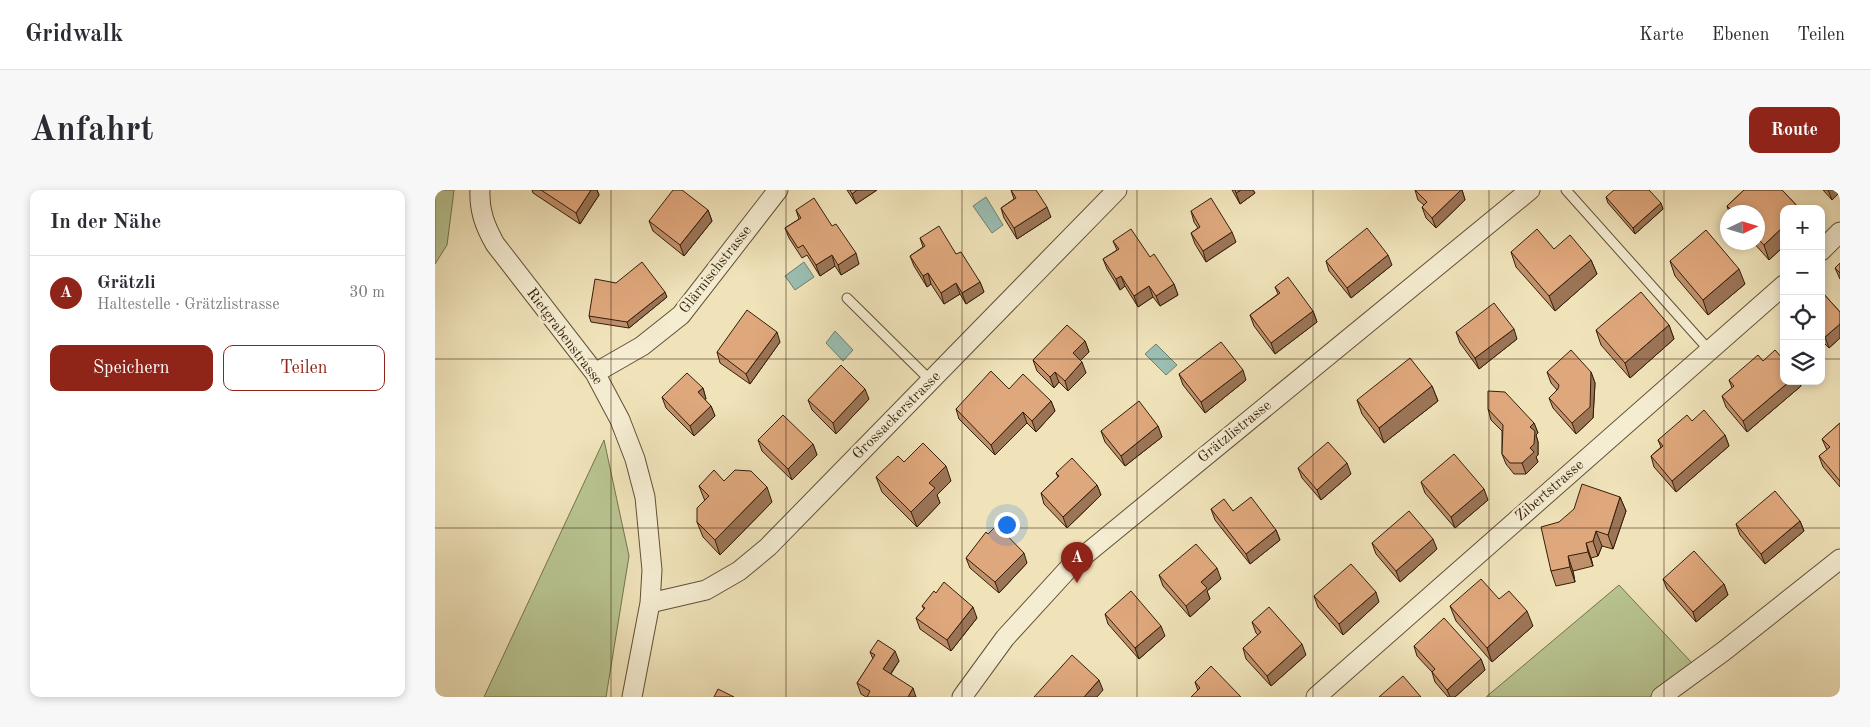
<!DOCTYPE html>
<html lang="de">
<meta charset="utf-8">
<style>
:root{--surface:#fff;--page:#f7f7f7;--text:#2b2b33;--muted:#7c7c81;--line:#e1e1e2;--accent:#8f2418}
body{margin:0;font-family:"Old Standard TT",serif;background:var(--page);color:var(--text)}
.controls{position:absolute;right:15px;top:15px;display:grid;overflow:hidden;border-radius:10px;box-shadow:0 2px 8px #0003}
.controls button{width:45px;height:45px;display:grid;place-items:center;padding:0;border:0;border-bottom:1px solid var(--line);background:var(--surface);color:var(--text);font:25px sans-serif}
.compass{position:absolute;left:1285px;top:15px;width:45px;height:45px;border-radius:50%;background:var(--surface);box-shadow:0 2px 8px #0003;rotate:86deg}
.you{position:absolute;left:571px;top:334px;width:18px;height:18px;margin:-12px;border:4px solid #fff;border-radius:50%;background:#1a73e8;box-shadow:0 0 0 8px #1a73e833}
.badge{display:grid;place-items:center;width:32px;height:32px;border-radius:50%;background:var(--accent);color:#fff;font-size:16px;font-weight:700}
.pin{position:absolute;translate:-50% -41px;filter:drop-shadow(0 1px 2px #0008)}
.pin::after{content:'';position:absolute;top:26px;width:18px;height:15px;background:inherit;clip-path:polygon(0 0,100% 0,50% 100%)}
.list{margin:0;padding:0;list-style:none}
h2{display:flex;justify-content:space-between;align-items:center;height:65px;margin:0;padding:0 20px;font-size:21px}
h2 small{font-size:16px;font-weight:400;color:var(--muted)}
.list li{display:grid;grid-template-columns:32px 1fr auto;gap:15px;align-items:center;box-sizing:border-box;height:75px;padding:0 20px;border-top:1px solid var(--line)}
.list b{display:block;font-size:19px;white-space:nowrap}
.list p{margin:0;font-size:16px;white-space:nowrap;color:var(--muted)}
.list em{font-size:16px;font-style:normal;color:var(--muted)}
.actions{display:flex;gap:10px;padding:15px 20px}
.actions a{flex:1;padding:11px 0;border:1px solid var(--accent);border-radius:10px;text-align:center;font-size:18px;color:var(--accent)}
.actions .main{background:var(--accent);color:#fff}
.icon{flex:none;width:28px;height:28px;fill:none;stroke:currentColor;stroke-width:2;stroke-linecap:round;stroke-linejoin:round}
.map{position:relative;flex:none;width:1405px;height:507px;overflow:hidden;border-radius:10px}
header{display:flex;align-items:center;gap:30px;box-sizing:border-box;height:70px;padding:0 25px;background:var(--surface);border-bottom:1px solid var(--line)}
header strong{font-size:24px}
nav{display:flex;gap:28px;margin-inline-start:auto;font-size:18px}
.intro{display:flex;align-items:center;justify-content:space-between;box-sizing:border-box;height:120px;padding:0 30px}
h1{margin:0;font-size:35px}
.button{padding:12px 22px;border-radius:10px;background:var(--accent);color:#fff;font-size:18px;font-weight:700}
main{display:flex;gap:30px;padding:0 30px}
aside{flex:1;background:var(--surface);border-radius:10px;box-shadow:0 2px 8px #0003}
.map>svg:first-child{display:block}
</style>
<header>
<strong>Gridwalk</strong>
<nav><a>Karte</a><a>Ebenen</a><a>Teilen</a></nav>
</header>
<div class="intro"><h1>Anfahrt</h1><a class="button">Route</a></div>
<main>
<aside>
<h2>In der Nähe<small></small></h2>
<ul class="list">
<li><span class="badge">A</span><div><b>Grätzli</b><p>Haltestelle · Grätzlistrasse</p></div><em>30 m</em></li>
</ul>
<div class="actions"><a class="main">Speichern</a><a>Teilen</a></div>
</aside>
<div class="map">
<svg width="1405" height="507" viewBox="0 0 1405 507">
<rect width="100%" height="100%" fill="#f0e3ba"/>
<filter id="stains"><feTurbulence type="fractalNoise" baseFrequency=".004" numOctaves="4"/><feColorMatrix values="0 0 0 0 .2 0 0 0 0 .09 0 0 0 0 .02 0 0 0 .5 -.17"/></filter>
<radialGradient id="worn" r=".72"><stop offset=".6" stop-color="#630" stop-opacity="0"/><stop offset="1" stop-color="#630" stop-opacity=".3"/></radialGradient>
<path fill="#b8c491" stroke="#76724e" d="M0 0H19L12 55 0 74Z
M169 250 194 366 171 507H49Z
M1184 395 1258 474 1217 507H1051Z"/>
<path fill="#9abeb2" stroke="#717e6f" d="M551 7 568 35 557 43 538 16Z
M369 72 379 87 360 100 350 86Z
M400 141 418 160 408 171 391 153Z
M721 154 742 175 731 185 710 164Z"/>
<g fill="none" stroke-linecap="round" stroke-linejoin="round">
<g stroke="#635037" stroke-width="11">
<path id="service" d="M1131 0 1274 160
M412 108 496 191"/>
</g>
<g stroke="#635037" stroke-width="21">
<path id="minor" d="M45 0C44 21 50 36 60 54L160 183 185 230 200 269 210 307 217 380 215 413 197 507
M1386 61 1405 42
M160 183 207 156 246 125 343 0
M215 413 271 400 304 381 333 357 682 0
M527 507 570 448 634 378 1095 0
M881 507 1349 95
M1226 507 1289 461 1405 369"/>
</g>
<use href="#service" stroke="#f5edd2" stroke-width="9"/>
<use href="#minor" stroke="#f5edd2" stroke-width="19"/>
</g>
<path fill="#c0906b" stroke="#341f0b" d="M97 0H162L164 5 145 34 98 3Z
M412 0H442L421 14Z
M576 0 616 27 582 49 569 28 566 18 579 9Z
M797 0H818L820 3 805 14Z
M980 0H1027L1030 10 1001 38 991 28 987 17 989 15 983 10Z
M1309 0H1347L1365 19H1349V56L1334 70 1318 52H1322V22H1294L1292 16Z
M1388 0H1405L1397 10Z
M1171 7 1228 19 1200 44 1173 13Z
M273 20 277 31 249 66 218 41 214 31Z
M361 20 397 36 424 74 406 85 400 76 385 86 372 65 367 68 354 48 350 38 364 29Z
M756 21 801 52 771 72 760 54 756 43 763 38 759 32Z
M485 48 521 64 545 92 549 102 531 114 525 104 509 114 496 94 492 97 479 76 475 66 488 57Z
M678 51 715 67 739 94 743 105 725 116 718 107 703 117 690 96 685 100 672 79 668 69 682 60Z
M1119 59 1156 70 1162 84 1120 121 1081 77 1076 62Z
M891 71 957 75 916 108 894 81Z
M1235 71 1310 94 1273 125 1240 86Z
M1405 73V89L1400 78Z
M840 97 878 121 882 132 840 164 819 136 815 125 843 104Z
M1386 101 1405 122V148L1394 158 1386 150Z
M232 107 194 138 156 132 154 126Z
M1234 135 1239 149 1195 188 1166 155 1161 140Z
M1021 142 1082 149 1044 179 1025 153Z
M650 151 654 162 645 170 651 183 633 201 624 192 619 198 602 181 598 170Z
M345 152 315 194 285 173 282 162Z
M1328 171 1349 191H1364L1366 196 1312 242 1291 217 1287 206 1297 198 1294 190Z
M1112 182H1156L1160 193 1158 228 1141 244 1118 218 1114 208 1122 200 1116 193Z
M744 184 811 190 770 223 748 195Z
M997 196 1003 211 949 253 927 224 922 210Z
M268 198 271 209 270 210 276 216 280 226 259 246 231 218 227 207Z
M574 199 616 211 620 221 601 242 592 233 560 265 524 229 521 219Z
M434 209 401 244 377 220 373 210Z
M1053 219 1099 233 1103 243 1101 245 1103 252V265L1101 267 1103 272 1091 284H1079L1071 274 1067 264V241L1056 230Z
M1257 231 1290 245 1294 256 1241 302 1219 277 1216 266 1226 257 1223 250Z
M1405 233V297L1388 277 1384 266 1392 260 1387 249Z
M723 236 727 247 690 276 670 252 666 241Z
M323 250 378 254 382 265 357 290 327 261Z
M469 272 516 291 502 305 505 313 482 337 447 302 441 287Z
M863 278 916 284 886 310 867 288Z
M621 283 662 295 666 305 632 338 609 314 606 303 623 287Z
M289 291 337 312 285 365 268 347 262 332 270 311 264 296Z
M986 292 1053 310 1020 338 990 303Z
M1185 307 1191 321 1178 359 1167 356 1163 366 1156 368 1158 376 1138 381 1140 392 1121 396 1116 381 1124 332Z
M776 319 798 321 841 340 845 350 815 374 780 330Z
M1365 331 1369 341 1330 374 1305 345 1301 334Z
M553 344 592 373 564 403 535 378 531 368Z
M937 353 1002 359 965 392 941 364Z
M724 385 786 389 772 401 775 409 755 427 728 396Z
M1228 389 1289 394 1293 405 1261 432 1232 399Z
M879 406 944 412 908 445 883 417Z
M1064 409 1098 436 1057 472 1021 431 1015 416Z
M487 416 542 428 516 461 485 439 481 428 489 419Z
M670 424 730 446 704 469 673 434Z
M817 432 871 465 836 496 811 469 808 458 823 445 821 443Z
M979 456 1046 469 1050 480 1020 507H1013L1000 492 997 482 982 466Z
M435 462 464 471 456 484 481 507H431L426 504 422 493 438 469Z
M760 492 806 507 763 501Z"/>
<path fill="#9c7557" stroke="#341f0b" d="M156 0H162L164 5 145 34 141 23Z
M422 0H442L421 14 417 4Z
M806 0H818L820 3 805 14 801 3Z
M1026 0H1027L1030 10 1001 38 997 28Z
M1393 0H1405V2L1397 10Z
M1226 13 1228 19 1200 44 1198 38Z
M612 17 616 27 582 49 579 38Z
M273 20 277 31 249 66 245 55Z
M1349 36V56L1334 70 1329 55Z
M797 42 801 52 771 72 768 61Z
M421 63 424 74 406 85 403 75Z
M397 65 400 76 385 86 381 75Z
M953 65 957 75 916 108 912 98Z
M1156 70 1162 84 1120 121 1114 106Z
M1304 79 1310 94 1273 125 1268 110Z
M493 83 496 94 492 97 488 86Z
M686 86 690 96 685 100 681 89Z
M545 92 549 102 531 114 527 103Z
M521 93 525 104 509 114 506 103Z
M739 94 743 105 725 116 721 106Z
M714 96 718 107 703 117 699 106Z
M230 102 232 107 194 138 192 132Z
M878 121 882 132 840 164 836 153Z
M1405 134V148L1394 158 1390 147Z
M1234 135 1239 149 1195 188 1190 173Z
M1079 139 1082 149 1044 179 1040 168Z
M342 142 345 152 315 194 311 184Z
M650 151 654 162 642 174 638 163Z
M647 172 651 183 633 201 630 191Z
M808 180 811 190 770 223 766 212Z
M620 182 624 192 619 198 615 187Z
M1156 182 1160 193 1158 228 1141 244 1137 233Z
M1355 191H1364L1366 196 1312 242 1308 231Z
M997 196 1003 211 949 253 944 238Z
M268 198 271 209 267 213 263 202Z
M430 199 434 209 401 244 398 233Z
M616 211 620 221 601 242 597 231Z
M276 216 280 226 259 246 255 236Z
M588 222 592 233 560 265 556 255Z
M1099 233 1103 243 1101 245 1103 252V265L1101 267 1103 272 1091 284 1087 273 1095 258V237Z
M723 236 727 247 690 276 686 266Z
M1290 245 1294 256 1241 302 1237 291Z
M378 254 382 265 357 290 353 279Z
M912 273 916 284 886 310 882 300Z
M511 276 516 291 502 305 505 313 482 337 476 322 494 293Z
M662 295 666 305 632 338 628 327Z
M332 297 337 312 285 365 280 350Z
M1049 299 1053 310 1020 338 1016 327Z
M1185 307 1191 321 1178 359 1173 345Z
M1365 331 1369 341 1330 374 1326 364Z
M841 340 845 350 815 374 811 364Z
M1161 341 1167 356 1163 366 1158 351Z
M998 349 1002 359 965 392 961 381Z
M1151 353 1156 368 1158 376 1153 362Z
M589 363 592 373 564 403 560 392Z
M1133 366 1138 381 1140 392 1135 377Z
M782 378 786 389 772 401 775 409 755 427 751 416 766 392Z
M1289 394 1293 405 1261 432 1258 422Z
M941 402 944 412 908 445 904 434Z
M538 417 542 428 516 461 512 450Z
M1092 421 1098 436 1057 472 1052 458Z
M726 436 730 446 704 469 700 458Z
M867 454 871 465 836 496 832 486Z
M460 461 464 471 452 489 448 479Z
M1046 469 1050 480 1020 507H1015L1012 500Z
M664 490 668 500 662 507H649Z
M478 498 481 507H473Z"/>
<path fill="#dfa77c" stroke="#341f0b" d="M106 0H156L141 23Z
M238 0H247L273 20 245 55 214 31Z
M415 0H422L417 4Z
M576 0H601L612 17 579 38 566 18 581 8Z
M800 0H806L801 3Z
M980 0H1026L997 28 987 17 992 12Z
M1179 0H1214L1226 13 1198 38 1171 7Z
M1309 0H1347L1365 19H1349V36L1329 55 1322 48V22H1298L1292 16Z
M379 8 397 36 401 34 421 63 403 75 397 65 381 75 368 55 363 58 350 38 366 28 361 20Z
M776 8 797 42 768 61 756 43 765 37 756 21Z
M504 36 521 64 526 62 545 92 527 103 521 93 506 103 493 83 488 86 475 66 490 56 485 48Z
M932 38 953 65 912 98 891 71Z
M696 39 715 67 719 64 739 94 721 106 714 96 699 106 686 86 681 89 668 69 684 59 678 51Z
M1102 39 1119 59 1135 45 1156 70 1114 106 1076 62Z
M1271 40 1304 79 1268 110 1235 71Z
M207 72 230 102 192 132 154 126 160 89 181 93Z
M1405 73V83L1400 78Z
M853 87 878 121 836 153 815 125 845 103 840 97Z
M1386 101 1405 122V134L1390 147 1386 143Z
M1206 102 1234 135 1190 173 1161 140Z
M1059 113 1079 139 1040 168 1021 142Z
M312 120 342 142 311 184 282 162Z
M632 135 650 151 638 163 647 172 630 191 620 182 615 187 598 170Z
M786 152 808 180 766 212 744 184Z
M1136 160 1156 182 1155 217 1137 233 1114 208 1123 199 1124 195 1112 182Z
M1340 160 1349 170V191H1355L1308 231 1287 206 1299 196 1294 190 1323 165 1328 171Z
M975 168 997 196 944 238 922 210Z
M406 175 430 199 398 233 373 210Z
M556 181 574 199 588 184 616 211 597 231 588 222 556 255 521 219Z
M252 183 268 198 263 202 276 216 255 236 227 207Z
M1053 201 1070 202 1099 233 1095 237 1100 241 1099 254 1095 258 1099 262 1087 273H1075L1067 264 1068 235 1053 219Z
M704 211 723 236 686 266 666 241Z
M1269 220 1290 245 1237 291 1216 266 1228 256 1223 250 1252 225 1257 231Z
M348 225 378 254 353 279 323 250Z
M1405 233V291L1384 266 1395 257 1387 249Z
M893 252 912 273 882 300 863 278Z
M488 253 511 276 494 293 500 298 476 322 441 287 463 266 469 272Z
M1019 264 1049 299 1016 327 986 292Z
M637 268 662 295 628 327 606 303 624 286 621 283Z
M279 280 289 291 300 280 316 281 332 297 280 350 262 332V318L274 306 264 296Z
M1147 294 1185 307 1173 345 1161 341 1158 351 1151 353 1153 362 1133 366 1135 377 1116 381 1106 337 1124 332 1139 319Z
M1340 301 1365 331 1326 364 1301 334Z
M816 307 841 340 811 364 776 319 789 309 798 321Z
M974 321 998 349 961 381 937 353Z
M562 335 589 363 560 392 531 368 551 342 553 344Z
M761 354 782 378 766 392 772 398 751 416 724 385Z
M1259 361 1289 394 1258 422 1228 389Z
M916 374 941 402 904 434 879 406Z
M1046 389 1064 409 1074 401 1092 421 1052 458 1015 416Z
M509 392 538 417 512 450 481 428 490 418 487 416 499 401 501 403Z
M696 401 726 436 700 458 670 424Z
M834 417 867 454 832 486 808 458 826 442 817 432Z
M1009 428 1046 469 1012 500 997 482 1000 479 979 456Z
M443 450 460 461 448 479 478 498 473 507H432L435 501 422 493 440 465 435 462Z
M637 465 664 490 649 507H599Z
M776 476 806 507H756L765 498 760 492Z
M968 486 986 507H944Z
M283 499 299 507H279Z"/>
<path fill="none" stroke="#341f0b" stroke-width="1" stroke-opacity="0.55" d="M176 0V507M351 0V507M527 0V507M702 0V507M878 0V507M1054 0V507M1229 0V507M0 169H1349M1386 169H1405M0 338H1405"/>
<g text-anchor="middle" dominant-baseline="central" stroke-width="5" stroke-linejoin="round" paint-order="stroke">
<g font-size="15" fill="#341f0b" stroke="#f5edd2">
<text transform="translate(281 80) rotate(-52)">Glärnischstrasse</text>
<text transform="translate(129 147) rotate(53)">Rietgrabenstrasse</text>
<text transform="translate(462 226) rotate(-45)">Grossackerstrasse</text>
<text transform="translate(800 242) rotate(-39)">Grätzlistrasse</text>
<text transform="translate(1115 301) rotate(-41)">Zibertstrasse</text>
</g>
</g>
<rect width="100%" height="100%" filter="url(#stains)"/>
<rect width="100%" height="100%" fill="url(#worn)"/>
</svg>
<div class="controls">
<button>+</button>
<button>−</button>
<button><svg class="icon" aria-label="locate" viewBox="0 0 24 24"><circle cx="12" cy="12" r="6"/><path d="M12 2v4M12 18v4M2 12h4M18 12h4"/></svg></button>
<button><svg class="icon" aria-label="layers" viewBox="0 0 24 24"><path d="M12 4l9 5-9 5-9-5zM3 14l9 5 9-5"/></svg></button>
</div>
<svg class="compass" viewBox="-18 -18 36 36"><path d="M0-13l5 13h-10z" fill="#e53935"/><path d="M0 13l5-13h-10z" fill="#7c7c81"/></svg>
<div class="you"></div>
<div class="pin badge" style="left:642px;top:393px">A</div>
</div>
</main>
